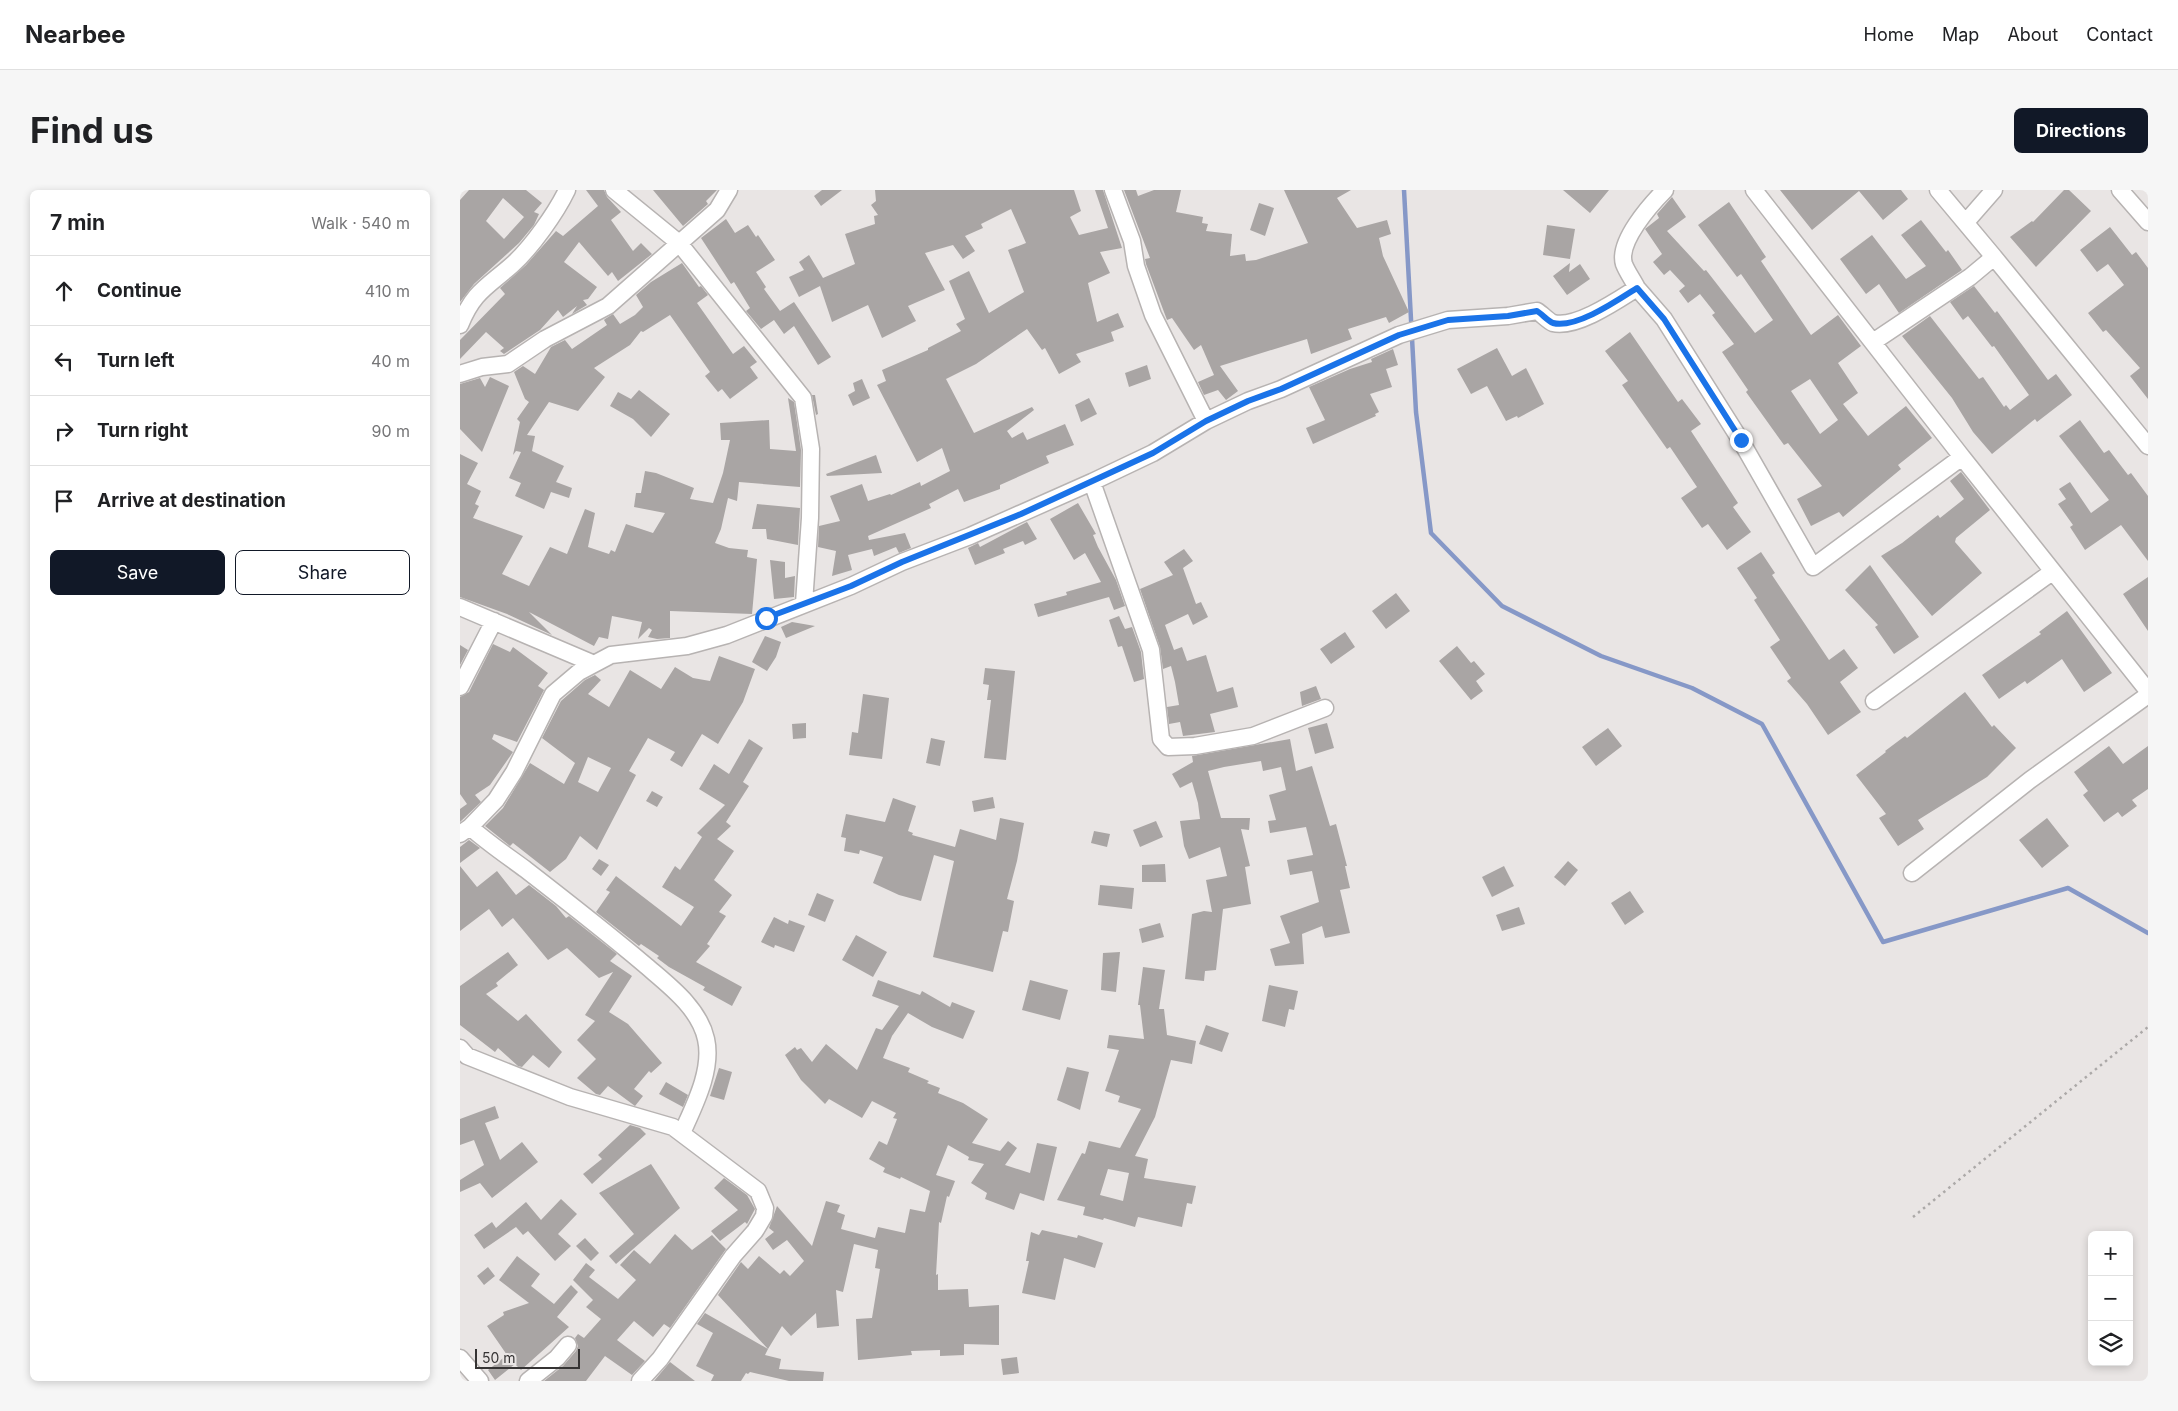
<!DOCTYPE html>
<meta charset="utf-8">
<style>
:root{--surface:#fff;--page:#f6f6f6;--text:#202124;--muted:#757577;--line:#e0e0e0;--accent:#111827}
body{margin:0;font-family:Inter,sans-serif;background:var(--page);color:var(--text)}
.controls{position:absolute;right:15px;bottom:15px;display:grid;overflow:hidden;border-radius:8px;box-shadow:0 2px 8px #0003}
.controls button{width:45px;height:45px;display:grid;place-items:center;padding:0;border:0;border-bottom:1px solid var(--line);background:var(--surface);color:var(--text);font:25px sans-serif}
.scale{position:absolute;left:15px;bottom:12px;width:105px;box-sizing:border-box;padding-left:5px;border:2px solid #363434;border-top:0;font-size:14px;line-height:18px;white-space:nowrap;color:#363434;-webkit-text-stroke:4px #e9e5e4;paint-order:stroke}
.stop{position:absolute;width:15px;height:15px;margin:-11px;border:4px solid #1a73e8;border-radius:50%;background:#fff}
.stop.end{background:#1a73e8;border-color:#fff;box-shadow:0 1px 5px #0008}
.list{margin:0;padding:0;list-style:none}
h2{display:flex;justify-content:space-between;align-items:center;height:65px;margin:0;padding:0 20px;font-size:21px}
h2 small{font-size:16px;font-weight:400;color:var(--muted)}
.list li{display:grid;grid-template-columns:32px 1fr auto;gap:15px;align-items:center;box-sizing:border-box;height:70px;padding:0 20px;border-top:1px solid var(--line)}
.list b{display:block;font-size:19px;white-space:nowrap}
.list em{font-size:16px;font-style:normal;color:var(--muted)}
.actions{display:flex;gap:10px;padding:15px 20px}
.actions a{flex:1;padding:11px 0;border:1px solid var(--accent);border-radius:8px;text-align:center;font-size:18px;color:var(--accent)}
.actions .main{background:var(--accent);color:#fff}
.icon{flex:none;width:28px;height:28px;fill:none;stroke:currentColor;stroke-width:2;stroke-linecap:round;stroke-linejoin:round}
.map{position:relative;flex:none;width:1688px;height:1191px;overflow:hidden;border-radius:8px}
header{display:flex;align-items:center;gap:30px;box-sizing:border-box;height:70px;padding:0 25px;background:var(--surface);border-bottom:1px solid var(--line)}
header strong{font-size:24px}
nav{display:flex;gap:28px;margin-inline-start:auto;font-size:18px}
.intro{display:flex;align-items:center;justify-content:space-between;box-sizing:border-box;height:120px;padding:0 30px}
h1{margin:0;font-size:35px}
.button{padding:12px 22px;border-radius:8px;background:var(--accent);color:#fff;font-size:18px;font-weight:700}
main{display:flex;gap:30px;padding:0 30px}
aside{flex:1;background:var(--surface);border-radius:8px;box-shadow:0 2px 8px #0003}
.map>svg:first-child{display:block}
</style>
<header>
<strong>Nearbee</strong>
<nav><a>Home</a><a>Map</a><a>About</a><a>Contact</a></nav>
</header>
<div class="intro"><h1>Find us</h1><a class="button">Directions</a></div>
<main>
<aside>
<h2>7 min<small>Walk · 540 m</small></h2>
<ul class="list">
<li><svg class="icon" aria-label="ahead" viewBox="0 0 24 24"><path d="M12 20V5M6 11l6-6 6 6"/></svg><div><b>Continue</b></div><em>410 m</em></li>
<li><svg class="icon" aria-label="left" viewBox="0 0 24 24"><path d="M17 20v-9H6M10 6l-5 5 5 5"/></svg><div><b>Turn left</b></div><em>40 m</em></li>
<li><svg class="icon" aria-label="right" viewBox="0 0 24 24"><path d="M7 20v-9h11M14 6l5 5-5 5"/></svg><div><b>Turn right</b></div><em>90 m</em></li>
<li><svg class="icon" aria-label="arrive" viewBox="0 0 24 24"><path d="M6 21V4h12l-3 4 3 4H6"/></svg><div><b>Arrive at destination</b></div></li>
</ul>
<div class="actions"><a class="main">Save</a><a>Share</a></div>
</aside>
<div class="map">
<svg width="1688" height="1191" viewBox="0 0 1688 1191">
<rect width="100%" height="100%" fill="#e9e5e4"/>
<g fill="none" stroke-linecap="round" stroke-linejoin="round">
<path stroke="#8698c7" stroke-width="4.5" d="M944 0 956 222 971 343 1042 416 1141 466 1232 498 1302 534 1423 752 1608 698 1688 743"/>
</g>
<path fill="#a9a5a4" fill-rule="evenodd" d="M9 0H66L82 13 74 22 79 24 74 35 59 53 14 94 0 112V10ZM43 8 64 27 44 49 26 31Z
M126 0H144L147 7 161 22 151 30 173 61 181 53 192 64 158 91 152 82 148 86 119 52 104 72 137 97 128 109 123 110 127 115 112 124 117 116 103 127 98 120 80 140 44 164 40 161 44 158 26 142 0 169V150L45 104 40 98 66 75 96 41 103 46 138 16Z
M193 0H257L246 11 248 14 223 36Z
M362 0H382L361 16 354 6Z
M415 0H614L621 21 610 27 619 45 648 38 635 0H643L662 58 640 62 650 83 628 93 637 132 658 123 664 137 651 142 654 151 616 164 621 172 599 184 585 158 582 160 567 139 516 174 486 189 514 243 572 217 574 220 547 241 552 248 563 242 567 250 605 234 614 255 586 266 589 273 540 295V299L504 312 498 299 469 314 471 318 408 346 409 350 445 343 451 358 439 363 436 357 414 366 412 359 388 365 392 380 372 386 376 361 358 357 359 336 380 331 370 306 402 294 408 311 430 304 431 305 460 292 461 296 490 281 482 258 457 272 417 195 426 191 422 180 468 160V158L501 141 496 134 505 129 489 91 509 81 529 123 564 102 548 60 566 53 551 19 521 34 523 38 505 46 515 61 503 69 493 55 465 63 485 100 448 116 456 131 422 148 408 115 372 132 360 96 339 107 329 87 344 80 339 72 349 65 363 88 395 74 385 44 415 34 414 26 418 25 411 15 416 11Z
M664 0H676L678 6 694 0H721L716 22 743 27 742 33 748 34 746 41 772 44 770 66 785 64 786 71 796 70 848 53 824 0H891L877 8 897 38 927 30 931 44 919 48 923 66 949 122 929 133 926 127 888 139 892 149 851 164 847 149 760 176 778 201 766 210 758 200 744 205 738 192 754 185 741 155 734 160 712 128 707 130 686 74 685 69 690 68Z
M1103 0H1149L1130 23Z
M1320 0H1441L1448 9 1423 30 1399 1 1352 40Z
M1604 0H1609L1631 21 1576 77 1550 47 1572 31 1573 32Z
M1212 7 1226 27 1207 41 1244 81 1246 80 1295 143 1313 130 1281 84 1277 87 1238 35 1269 12 1306 67 1301 71 1351 145 1378 125 1401 156 1378 173 1398 203 1383 214 1408 246 1446 216 1472 248 1438 275 1441 279 1383 327 1379 322 1351 336 1337 309 1362 296 1328 253 1324 255 1286 202 1288 200 1262 162 1274 154 1252 125 1255 123 1240 104 1228 113 1219 101 1225 96 1210 80 1204 85 1193 72 1202 64 1185 39 1199 28 1197 24ZM1350 189 1378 230 1360 244 1331 201Z
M799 13 814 18 805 46 790 40Z
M266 29 275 43 288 35 296 47 298 45 315 70 296 82 306 97 304 99 320 121 334 112 371 167 358 175 334 136 324 144 314 130 301 139 286 121 290 118 274 92 271 94 241 48Z
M1461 30 1486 62 1488 60 1502 80 1439 123 1419 94 1406 104 1380 69 1412 45 1446 89 1466 76 1441 45Z
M1087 35 1115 39 1110 69 1083 65Z
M1650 37 1672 65 1676 62 1688 78V209L1670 186 1680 178 1646 140 1643 142 1628 123 1664 95 1648 74 1637 82 1620 60Z
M222 73 239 97 241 96 248 105 237 113 273 164 284 156 297 172 290 177 298 188 270 209 262 199 258 202 245 186 250 182 210 125 183 142 181 141 170 155 134 178 145 187 118 221 89 212 67 245 75 246 72 261 104 276 96 292 112 298 109 308 91 302 84 319 55 306 61 293 49 288 61 262 56 261 53 265 60 232 57 229 69 212 65 209 54 182 63 176 75 184 91 157 105 150 112 159 147 135 144 130 145 129 153 124 160 134 175 125 183 117 176 105 191 92Z
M1110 73 1109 82 1120 74 1130 89 1107 105 1093 86Z
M1514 96 1535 123 1537 121 1588 190 1596 184 1612 205 1577 232 1575 229 1532 264 1513 242 1492 208 1442 146 1470 126 1519 189 1523 187 1544 217 1546 215 1550 220 1569 205 1534 156 1532 157 1508 126 1503 130 1490 112Z
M1170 142 1218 212 1222 209 1241 234 1231 241 1278 313 1273 317 1291 342 1267 360 1248 334 1242 338 1221 308 1237 297 1210 257 1207 259 1162 195 1168 191 1145 161Z
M1037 158 1052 186 1066 178 1084 214 1058 228 1057 226 1046 231 1027 196 1011 204 997 179Z
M933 159 938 175 926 179 932 197 910 204 919 222 915 224 916 226 853 254 846 238 865 230 849 197 890 179 912 172 911 169Z
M687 175 691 189 669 197 665 183Z
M30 187 49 196 22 262 0 239V194L20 188 25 197Z
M402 189 410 208 393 216 388 205 395 201 393 193Z
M179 200 210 224 191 247 173 229 150 216 158 202 171 209Z
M352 205H355L358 224 356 225Z
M328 208 334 212 341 260 340 297 279 292 277 311 268 308 261 339 255 353 269 358 288 360 287 367 297 369 292 424 210 421V448L197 449 188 447 192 440 189 438 178 449 182 432 152 426 148 449 139 447 134 456 69 422 92 445 47 424 0 407V264L18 273 7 294 21 301 15 314 19 316 13 328 63 346 42 384 69 396 90 357 107 364 125 319 135 323 128 357 149 364 151 360 155 362 166 334 193 343 205 323 174 317 176 303H181L185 281 196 283 234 298 230 309 253 313 263 283 270 250H261L260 233 309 230 310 259 336 261Z
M629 208 637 224 621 232 615 215Z
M1620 230 1644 263 1649 260 1668 285 1671 283 1688 306V371L1661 335 1625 360 1610 337 1613 335 1598 314 1606 309 1599 299 1610 292 1631 323 1649 310 1599 246Z
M416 265 422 283 367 286 366 284Z
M1501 282 1530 320 1496 348 1495 352 1522 383 1472 426 1421 366 1442 353 1478 325 1480 328 1504 309 1490 291Z
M618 313 636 344 633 345 638 357 656 390 665 416 654 420 649 407 578 427 574 414 607 405 606 402 641 392 625 363 614 370 590 329Z
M297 314 340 318 338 355 307 349 306 339H292Z
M567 332 577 349 565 355 563 351 543 359 545 363 515 375 508 358 518 353 520 357Z
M724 359 733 371 723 378 736 414 741 412 748 427 733 435 728 424 705 435 714 460 722 457 727 471 746 465 757 502 773 497 778 517 750 524 755 542 723 546 720 532 709 534 707 517 719 515 715 492 711 476 703 479 700 457 680 399 713 385 704 372Z
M1301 362 1315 383 1312 385 1369 470 1384 459 1398 478 1380 492 1401 522 1368 545 1347 514 1327 491 1331 488 1310 457 1320 450 1294 410 1297 408 1277 378Z
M310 370 325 372V388L335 386 334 407 314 409Z
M1410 375 1459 447 1434 464 1415 437 1418 435 1385 400Z
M1688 387V441L1663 404Z
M936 403 950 421 926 439 912 421Z
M1607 421 1652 483 1624 502 1602 469 1567 494 1565 491 1539 509 1522 485 1581 444 1579 442Z
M659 426 665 439 672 437 681 462 684 489 674 492 662 456 658 457 649 430Z
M332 432 355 436 326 448 321 437Z
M885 442 895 457 871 474 860 459Z
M305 446 321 452 316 467 307 481 292 472Z
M33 454 50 462 53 457 88 483 78 496 84 500 57 552 34 544 32 549 53 562 30 595 15 605 21 612 0 632V619L7 614 0 604V507L9 502Z
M0 455 8 460 0 475Z
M997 456 1011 473 1014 471 1025 484 1016 491 1023 501 1011 510 979 471Z
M259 466 295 479 283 512 258 554 242 544 222 577 210 570 215 562 188 548 169 581 176 585 137 660 120 646 106 669 90 682 53 653 50 656 25 636 43 618 70 573 104 594 115 573 82 548 101 511 125 490 135 485 141 490 128 504 149 517 170 480 201 499 215 477 233 488 250 491ZM128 567 151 578 138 602 118 592Z
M525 478 555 481 546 570 524 568 531 510H527L529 495 523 494Z
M856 496 861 509 842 516 840 502Z
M1505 502 1532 537 1534 535 1556 558 1527 587 1458 630 1464 639 1438 656 1419 628 1426 624 1396 585 1426 562 1425 561 1445 546 1447 548Z
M403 504 429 508 422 569 389 565 392 542 398 543Z
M346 533V548L333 549 332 534Z
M867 533 874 558 855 564 848 538Z
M1148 538 1162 556 1136 576 1122 557Z
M471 548 485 551 480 576 466 573Z
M289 549 303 558 283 592 289 596 266 632 271 636 257 649 274 661 254 690 272 705 259 722 266 726 247 754 250 756 236 772 282 797 272 816 243 800 245 797 209 777 197 768 199 766 181 754 179 756 136 722 150 702 146 700 156 686 221 736 234 717 202 697 215 676 220 680 242 647 237 643 265 615 239 599 254 574 269 584Z
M830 549 836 581 852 576 870 636 876 634 887 676H885L890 698 880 700 890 743 865 748 862 736 842 744 844 774 815 776 810 759 830 753 820 726 859 712 852 681 830 685 827 670 853 665 846 637 810 643 808 631 816 630 809 605 826 600 821 577 803 581 801 571 764 577 748 581 761 628H790L789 640 781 639 790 676 785 677 791 714 763 719 756 780 745 781 744 791 725 789 732 724 744 721 752 722 746 690 767 686 760 657 729 669 724 656 720 631 740 629 738 613 732 592 720 598 712 584 733 572 732 566Z
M1649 556 1663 574 1688 556V599L1672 610 1677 616 1662 627 1658 622 1644 632 1623 605 1628 601 1614 582Z
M192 601 203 607 197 617 186 611Z
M533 607 535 618 514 622 512 611Z
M433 608 456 616 448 641 453 643 452 645 495 657 500 639 536 650 540 628 564 633 557 671 547 709 554 711 548 742 543 741 533 782 473 767 494 671 474 665 461 711 439 705 413 693 423 667 400 660 399 664 384 661 386 648 381 647 386 624 425 632Z
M1587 628 1609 656 1582 678 1559 650Z
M696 631 703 647 680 657 673 640Z
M634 641 650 644 647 657 631 653Z
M9 650 20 658 0 673V657Z
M139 669 149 675 141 686 132 679Z
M1108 671 1118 680 1105 696 1094 687Z
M705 674 706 692H682V675Z
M0 676 17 697 37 681 56 705 69 695 96 716 106 728 109 726 157 764 150 771 172 786 149 822 168 834 202 873 191 883 189 881 174 899 183 906 175 916 148 896 140 905 136 904 117 888 136 869 117 850 135 831 125 825 153 782 139 788 107 758 88 770 53 728 42 737 29 719 0 741Z
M1044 676 1054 696 1032 707 1022 687Z
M640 695 674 698 672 719 638 715Z
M1170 701 1184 722 1165 735 1151 713Z
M357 703 374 710 365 732 348 725Z
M1059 717 1065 734 1042 741 1036 725Z
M314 727 328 734 329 730 345 736 334 762 315 755 314 758 301 752Z
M700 733 704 747 682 753 679 739Z
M396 745 427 762 413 787 382 770Z
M48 762 58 775 36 793 38 796 26 804 58 831 66 824 102 862 89 878 73 865 62 877 58 876 38 858 35 862 0 835V796Z
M660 762 656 802 641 800 643 763Z
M683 777 705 780 699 819H704L707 845 736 851 732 874 711 870 695 927 675 966 688 969 684 988 736 996 732 1014 727 1013 722 1037 678 1027 675 1037 644 1028 643 1030 623 1025 625 1017 597 1010 622 963 625 964 629 951 660 958 681 919 658 912 660 906 645 901 659 860 647 858 649 845 684 849 680 815H678ZM648 979 669 983 663 1011 640 1005Z
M418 790 460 805 462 801 490 817 492 812 515 821 503 849 472 837 448 823 432 846 423 868 450 878 448 882 469 891 467 893 480 898 478 903 503 913 528 929 512 953 540 961 548 951 557 958 545 975 570 983 577 953 597 957 584 1011 560 1003 554 1020 525 1009 527 1003 511 993 524 974 508 970 509 967 488 955 476 985 495 991 489 1007 487 1006 481 1033 479 1032 476 1085 478 1084V1100L508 1099 509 1117 539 1115V1155L504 1154V1165L480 1166V1160L451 1161 452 1165 398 1170 396 1129 412 1128 420 1079 415 1078 418 1060 394 1054 383 1102 376 1100 379 1136 357 1138 356 1123 331 1146 322 1136 308 1159 258 1105 281 1072 288 1079 299 1066 320 1084 324 1080 330 1086 344 1071 327 1050 313 1060 305 1049 314 1042 309 1038 317 1016 352 1056 366 1011 380 1015 377 1022 385 1025 381 1039 415 1048 418 1037 445 1043 450 1019 465 1022 470 1001 441 987 440 989 423 982 425 978 409 969 419 951 427 955 437 929 433 928 436 923 412 911 402 928 369 909 365 914 341 890 325 865 335 857 337 860 341 858 352 872 366 854 397 880 416 838 422 840 439 816 412 806Z
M570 790 608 800 600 830 562 820Z
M809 795 838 801 834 820 829 819 825 837 802 831Z
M746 835 769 843 762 862 739 854Z
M607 877 629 882 620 920 597 910Z
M259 878 272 882 264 910 250 906Z
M206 892 228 905 223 917 199 904Z
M35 916 39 928 25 933 40 970 62 952 78 972 32 1008 20 993 0 1002V990L24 975 14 950 0 955V929Z
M170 935 180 938 186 944 132 994 123 984 142 969 138 965Z
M191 974 220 1018 156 1074 149 1066 174 1044 139 1003Z
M264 988 287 1005 295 1019 287 1034 285 1032 260 1051 251 1041 278 1020 254 998Z
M101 1009 117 1024 98 1044 111 1056 95 1071 68 1041 63 1045 56 1037 24 1059 14 1045 32 1032 36 1038 66 1012 81 1030Z
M582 1040 617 1048 618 1045 643 1053 635 1078 604 1068 595 1110 562 1103 569 1071H566L571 1042 579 1045Z
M215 1044 232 1060 252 1045 266 1059 210 1138 204 1134 193 1147 174 1131 157 1150 185 1171 172 1185 145 1166 126 1191H84L103 1176 116 1161 118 1156 115 1148 118 1144 124 1148 141 1129 126 1117 133 1110 113 1090 126 1073 135 1080 129 1087 158 1109 176 1090 160 1075 174 1060 190 1074Z
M125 1048 139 1063 131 1071 116 1056Z
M57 1066 80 1084 71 1096 94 1114 111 1095 118 1102 97 1127 109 1137 61 1180 55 1174 35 1190 28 1180 47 1165 27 1136 44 1125 43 1122 69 1113 39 1090Z
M28 1077 35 1086 24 1095 17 1086Z
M245 1123 308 1159 305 1165 321 1169 319 1179 364 1182 363 1191H329L290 1182 288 1184 286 1183 281 1191H251L254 1185 236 1176 253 1143 237 1134Z
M557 1167 559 1183 543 1185 541 1169Z
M210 1172 235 1191H194Z"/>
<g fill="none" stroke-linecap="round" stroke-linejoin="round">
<g stroke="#b7b3b2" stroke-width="19">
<path id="minor" d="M154 0 219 53 343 208 351 259 350 328 344 413
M653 0 672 51 676 76 693 125 746 231
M1478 0 1534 67
M1660 0 1688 32
M1506 32 1534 0
M1177 98C1173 90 1167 82 1164 74 1157 52 1191 14 1205 0
M0 135C13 102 27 97 52 75 71 58 96 23 107 0
M1413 152 1510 87 1534 67 1688 256
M0 184 22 177 48 174 85 149 148 116 257 20 269 0
M1502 267 1688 501
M632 292 691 460 701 549 708 557 735 556 793 546 865 518
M0 417 132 473
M0 497 34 431
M1414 511 1592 382
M10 637C28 653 46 665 65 679 105 710 145 741 184 774 207 794 239 817 246 849 253 880 234 916 222 943
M0 644 10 637 36 610 54 582 93 504 119 482 151 465 227 456 267 445 391 396 442 372 510 346 632 292 693 263 746 231 788 211 821 199 939 145 988 130 1048 126 1077 121C1082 124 1088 131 1093 133 1116 139 1158 110 1177 98L1204 129 1281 251 1353 377 1502 267 1294 0
M1452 683 1570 590 1688 505
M0 858 7 866 110 907 213 937 298 1001 305 1018 304 1026 295 1041 273 1066 200 1169 180 1191
M0 1168 20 1191
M68 1191 97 1168 108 1155"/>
</g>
<path stroke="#aca9a8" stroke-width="2.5" stroke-dasharray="2.5 4" stroke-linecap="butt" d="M1453 1027 1688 837"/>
<use href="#minor" stroke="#fff" stroke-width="16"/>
</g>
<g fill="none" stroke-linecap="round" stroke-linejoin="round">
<path stroke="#1a73e8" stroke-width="6" d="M306 428 391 396 442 372 561 324 693 263 746 231 788 211 821 199 939 145 988 130 1048 126 1077 121C1082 124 1088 131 1093 133 1116 139 1158 110 1177 98L1204 129 1281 250"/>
</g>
</svg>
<div class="controls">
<button>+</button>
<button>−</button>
<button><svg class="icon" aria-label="layers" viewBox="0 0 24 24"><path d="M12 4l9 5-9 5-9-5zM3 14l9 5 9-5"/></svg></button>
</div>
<div class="scale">50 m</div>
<div class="stop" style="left:306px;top:428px"></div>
<div class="stop end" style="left:1281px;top:250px"></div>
</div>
</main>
